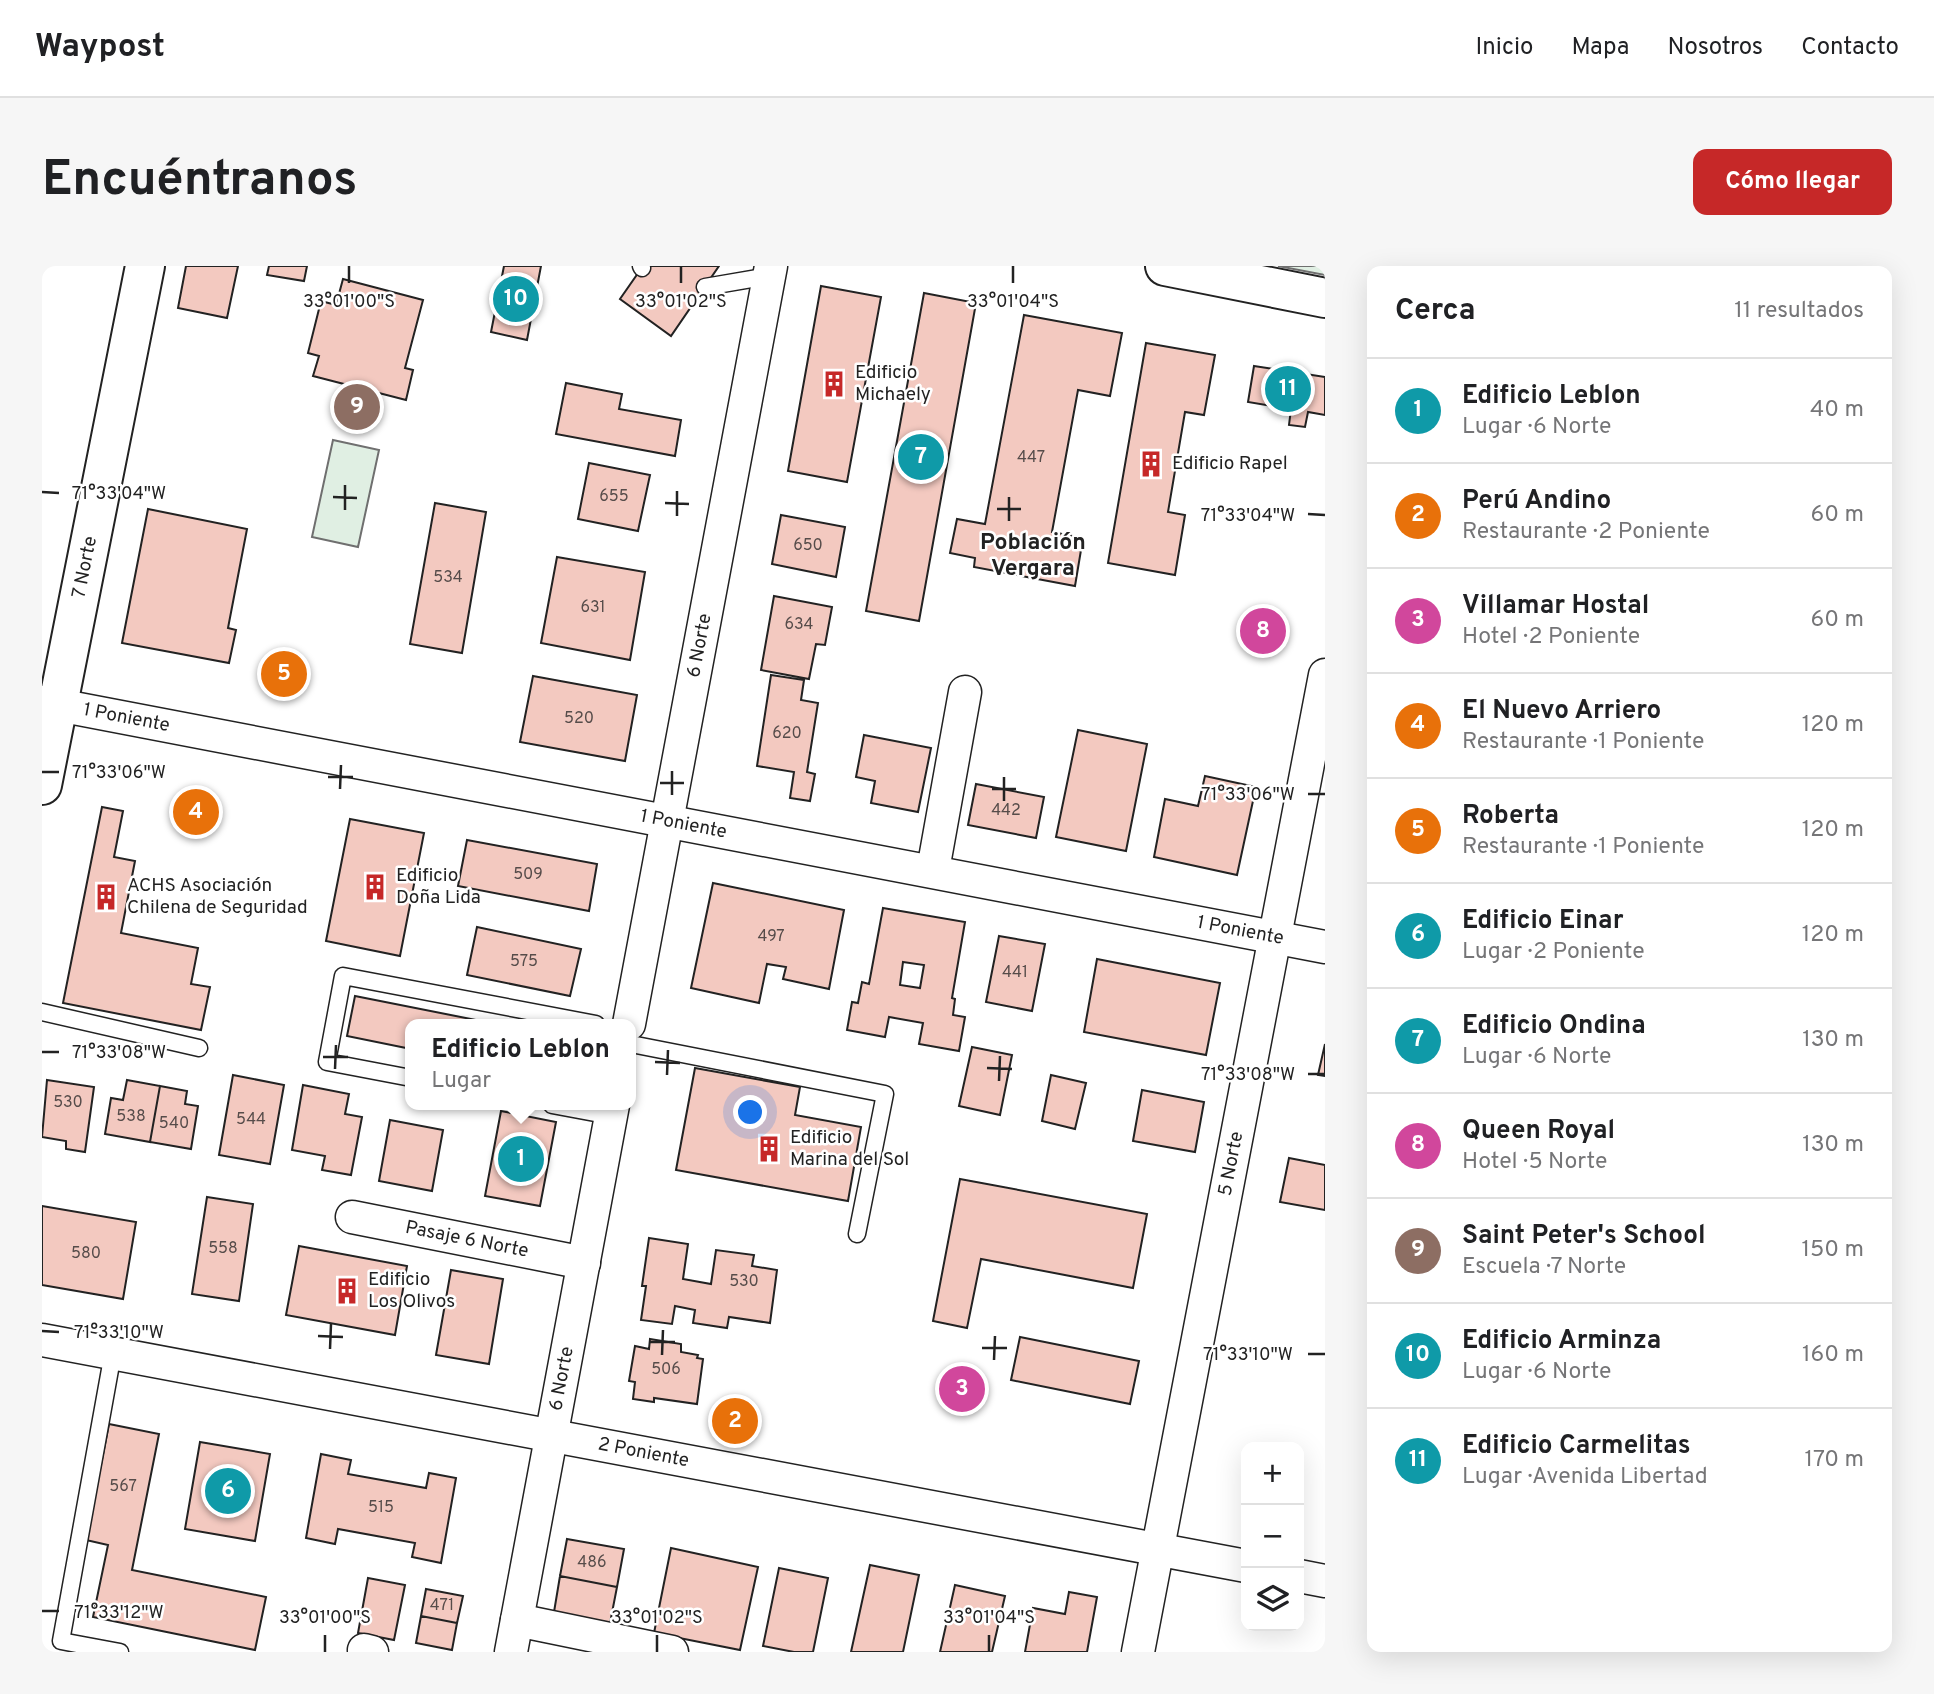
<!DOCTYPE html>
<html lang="es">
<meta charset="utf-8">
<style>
:root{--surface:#fff;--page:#f6f6f6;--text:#202124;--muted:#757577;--line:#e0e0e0;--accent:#c62828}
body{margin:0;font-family:Overpass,sans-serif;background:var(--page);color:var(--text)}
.controls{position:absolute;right:21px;bottom:21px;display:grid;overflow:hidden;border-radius:14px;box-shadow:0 7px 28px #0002}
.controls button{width:63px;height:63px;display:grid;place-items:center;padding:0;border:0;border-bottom:2px solid var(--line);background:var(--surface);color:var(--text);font:35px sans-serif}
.you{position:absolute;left:709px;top:847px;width:24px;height:24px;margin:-18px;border:5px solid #fff;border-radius:50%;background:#1a73e8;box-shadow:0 0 0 10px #1a73e833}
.badge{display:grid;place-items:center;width:46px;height:46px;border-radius:50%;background:var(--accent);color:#fff;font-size:23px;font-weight:700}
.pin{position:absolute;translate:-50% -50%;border:4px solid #fff;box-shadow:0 2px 7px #0006}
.popup{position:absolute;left:363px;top:753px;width:231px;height:91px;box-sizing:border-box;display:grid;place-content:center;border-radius:14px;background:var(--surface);filter:drop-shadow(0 2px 5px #0005);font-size:23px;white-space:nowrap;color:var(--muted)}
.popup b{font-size:26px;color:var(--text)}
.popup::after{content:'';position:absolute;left:50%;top:100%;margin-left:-14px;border:14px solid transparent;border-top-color:var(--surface)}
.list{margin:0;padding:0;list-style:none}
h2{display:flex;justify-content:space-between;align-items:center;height:91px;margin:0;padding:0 28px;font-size:30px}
h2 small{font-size:23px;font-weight:400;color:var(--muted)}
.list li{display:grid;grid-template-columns:46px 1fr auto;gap:21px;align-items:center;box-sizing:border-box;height:105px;padding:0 28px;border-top:2px solid var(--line)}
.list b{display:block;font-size:26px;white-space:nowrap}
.list p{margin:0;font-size:23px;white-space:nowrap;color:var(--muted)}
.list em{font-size:23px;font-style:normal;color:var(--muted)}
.icon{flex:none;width:38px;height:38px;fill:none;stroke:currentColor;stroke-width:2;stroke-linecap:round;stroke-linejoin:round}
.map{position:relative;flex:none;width:1283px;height:1386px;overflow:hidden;border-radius:14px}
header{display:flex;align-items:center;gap:42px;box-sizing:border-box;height:98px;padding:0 35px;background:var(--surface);border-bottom:2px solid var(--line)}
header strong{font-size:33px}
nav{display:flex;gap:38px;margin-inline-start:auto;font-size:24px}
.intro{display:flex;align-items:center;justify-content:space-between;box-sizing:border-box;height:168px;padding:0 42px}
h1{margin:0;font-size:49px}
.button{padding:18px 32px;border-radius:14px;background:var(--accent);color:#fff;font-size:24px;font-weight:700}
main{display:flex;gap:42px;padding:0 42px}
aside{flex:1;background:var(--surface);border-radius:14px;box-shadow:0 7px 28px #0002}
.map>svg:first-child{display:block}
</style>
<header>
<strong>Waypost</strong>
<nav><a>Inicio</a><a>Mapa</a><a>Nosotros</a><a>Contacto</a></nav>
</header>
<div class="intro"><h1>Encuéntranos</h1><a class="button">Cómo llegar</a></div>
<main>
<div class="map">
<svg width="1283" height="1386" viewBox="0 0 1283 1386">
<rect width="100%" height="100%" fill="#fff"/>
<path fill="#e0efe3" stroke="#6f6f6f" stroke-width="2" d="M1236 0H1283V9Z
M291 174 337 184 316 281 270 271Z"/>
<path fill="#f3c9c0" stroke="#222" stroke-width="2" fill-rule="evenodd" d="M144 0H196L185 52 136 42Z
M227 0H265L262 15 225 9Z
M462 0H499L485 74 449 66Z
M601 0H677L629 70 578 33Z
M301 13 381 34 363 102 371 104 364 134 271 110 277 90 266 87 279 35 294 39Z
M779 20 839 31 805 216 746 205Z
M882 27 934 37 877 355 824 345Z
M982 49 1080 67 1068 130 1036 124 1010 266 1041 272 1033 320 932 301 933 292 908 287 915 253 943 258Z
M1104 77 1173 89 1162 149 1143 146 1126 246 1143 249 1133 309 1066 297Z
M1212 100 1283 111V149L1266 146 1263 161 1247 159 1249 143 1206 136Z
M524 117 580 128 577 143 639 154 633 190 514 168Z
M547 197 608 209 596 265 536 253Z
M393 237 444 246 420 387 368 378Z
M106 243 205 263 186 362 194 364 187 397 80 377Z
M739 249 803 261 794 311 730 298Z
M515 291 603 306 588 394 499 377Z
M732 330 790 341 783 379 774 378 767 413 719 404Z
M729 409 762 414 759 434 776 437 765 506 773 508 768 535 748 532 752 506 715 500Z
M491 410 595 429 583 495 478 476Z
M1036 464 1105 478 1084 585 1014 571Z
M822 469 889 482 876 546 829 537 833 515 814 511Z
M1163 510 1214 521 1195 609 1112 591 1123 533 1156 540Z
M934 518 1002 531 994 572 926 559Z
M60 541 81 545 72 591 93 595 79 667 156 682 149 718 168 721 159 764 21 737Z
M308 553 382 567 358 690 284 675Z
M425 574 555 598 547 645 416 620Z
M671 617 802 644 787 723 741 713 744 701 725 698 717 737 649 722Z
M841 642 923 656 910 732 913 733 911 749 923 751 917 785 877 778 881 757 847 751 843 771 805 764 810 736 816 737 820 716 827 718ZM861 696 882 699 878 722 858 719Z
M435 661 539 683 528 730 425 709Z
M957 670 1003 678 990 745 944 736Z
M1055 693 1178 717 1164 789 1042 766Z
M313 730 454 758H369V783L305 770Z
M1283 778V810L1276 809Z
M930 781 970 789 958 849 917 840Z
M653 802 758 821 753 849 819 861 806 935 634 904Z
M191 809 242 819 228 898 177 889Z
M1009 809 1044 817 1033 863 1000 855Z
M5 814 52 821 43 886 24 883V875L0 871Z
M85 814 118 820 108 876 63 868 69 832 81 834Z
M261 819 307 828 303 848 320 851 309 909 280 904 283 890 250 884Z
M118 820 145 825 143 838 156 840 149 883 108 876Z
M1100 824 1162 836 1153 886 1091 875Z
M459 845 514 856 498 940 443 930Z
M348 854 401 864 390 925 337 915Z
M1247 892 1283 899V944L1238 936Z
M918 913 1105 948 1091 1022 939 993 925 1062 891 1055Z
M165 931 211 938 197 1035 150 1028Z
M0 940 94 956 81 1033 0 1019Z
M607 972 646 978 641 1013 669 1018 674 984 712 989 710 1000 735 1004 728 1057 687 1051 685 1062 651 1057 653 1044 633 1040 630 1058 599 1054 604 1020H600Z
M257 980 365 1000 353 1069 244 1049Z
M409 1004 461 1013 447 1098 394 1089Z
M978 1071 1097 1095 1088 1138 969 1114Z
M608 1073 639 1078V1086L656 1089 655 1092 661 1093 655 1138 612 1132V1136L591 1133 593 1116 587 1115 593 1080 607 1083Z
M67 1158 117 1168 90 1304 224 1331 213 1384 51 1351 66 1279 44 1274Z
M158 1176 228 1188 213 1275 143 1263Z
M279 1188 309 1194 306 1208 384 1222 387 1207 414 1212 399 1297 370 1291 373 1277 296 1263 293 1278 264 1272Z
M525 1273 582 1283 575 1321 518 1310Z
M629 1282 716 1301 698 1384 612 1367Z
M828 1299 877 1309 861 1386H809Z
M737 1302 786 1312 771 1386H752L721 1380Z
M518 1310 575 1321 568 1357 512 1346Z
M326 1312 363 1319 352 1374 316 1367Z
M913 1319 963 1330 950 1386H898Z
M384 1323 421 1330 415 1357 379 1350Z
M1027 1326 1055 1331 1045 1386H983L991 1342 1023 1348Z
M379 1350 415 1357 410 1384 374 1377Z"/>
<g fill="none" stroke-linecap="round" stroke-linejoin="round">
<g stroke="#222" stroke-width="19">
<path id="service" d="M599 0 600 2
M663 21 727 10
M0 746 157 782
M589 778 843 828 815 968
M369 812 285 796 301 710 554 758
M510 839 569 850
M71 1087 19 1375 78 1386"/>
</g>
<g stroke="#222" stroke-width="35">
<g id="minor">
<path id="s1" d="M0 436 1283 681"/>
<path d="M891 604 923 426"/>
<path id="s2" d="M587 758 729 0"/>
<path id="s3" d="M310 951 542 997"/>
<path id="s4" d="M0 1074 1204 1300"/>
<path d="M1257 1310 1283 1315"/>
<path d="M475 1354 630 1386"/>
<path d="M322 1384 330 1386"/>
<path id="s5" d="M469 1386 571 839"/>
<path id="s6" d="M1096 1386 1283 409"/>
</g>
</g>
<g stroke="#222" stroke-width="42">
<g id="tertiary">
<path id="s7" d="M0 519 103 0"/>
</g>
</g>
<g stroke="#222" stroke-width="42">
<path id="primary" d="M1123 0 1283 32"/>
</g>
<use href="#service" stroke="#fff" stroke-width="16"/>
<use href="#minor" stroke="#fff" stroke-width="32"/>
<use href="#tertiary" stroke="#fff" stroke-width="38"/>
<use href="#primary" stroke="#fff" stroke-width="38"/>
</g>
<path fill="none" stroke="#222" stroke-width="2.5" d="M307 17V0M639 17V0M971 17V0M0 226 17 227M291 231 315 232M623 237 647 238M955 243H979M303 244V219M1266 248 1283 249M635 250V225M967 255V231M0 506H17M286 511H311M618 517H642M298 523 299 499M950 523H974M1266 528H1283M630 529V505M962 535V511M0 786H17M281 791H306M613 796 638 797M945 802 970 803M293 803 294 779M1266 808H1283M625 809 626 784M957 815 958 790M0 1065 17 1066M276 1070 301 1071M608 1076H633M940 1082H965M288 1083 289 1058M1266 1088H1283M620 1089 621 1064M952 1094 953 1070M0 1345H17M283 1386V1369M615 1386V1369M947 1386V1369"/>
<defs>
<g id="building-bare" transform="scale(2.1)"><path d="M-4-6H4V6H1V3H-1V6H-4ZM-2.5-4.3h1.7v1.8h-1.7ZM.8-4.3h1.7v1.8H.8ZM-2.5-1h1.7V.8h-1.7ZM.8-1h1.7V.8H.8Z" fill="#c62828" stroke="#fff" stroke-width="2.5" paint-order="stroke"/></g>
</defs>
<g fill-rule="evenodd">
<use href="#building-bare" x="792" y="118"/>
<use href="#building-bare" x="1109" y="198"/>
<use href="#building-bare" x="333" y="621"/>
<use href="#building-bare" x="64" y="631"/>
<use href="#building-bare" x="727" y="883"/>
<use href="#building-bare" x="305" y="1025"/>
</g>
<g text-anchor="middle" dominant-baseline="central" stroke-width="5" stroke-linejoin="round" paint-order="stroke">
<g font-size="16" fill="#564c4a">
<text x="989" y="192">447</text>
<text x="572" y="231">655</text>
<text x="766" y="280">650</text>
<text x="406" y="312">534</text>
<text x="551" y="342">631</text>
<text x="757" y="359">634</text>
<text x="537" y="453">520</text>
<text x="745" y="468">620</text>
<text x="964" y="545">442</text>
<text x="486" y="609">509</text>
<text x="729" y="671">497</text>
<text x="482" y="696">575</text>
<text x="973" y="707">441</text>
<text x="26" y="837">530</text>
<text x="89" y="851">538</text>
<text x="209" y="854">544</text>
<text x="132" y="858">540</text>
<text x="181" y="983">558</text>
<text x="44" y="988">580</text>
<text x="702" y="1016">530</text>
<text x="624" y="1104">506</text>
<text x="81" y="1221">567</text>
<text x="339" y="1242">515</text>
<text x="550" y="1297">486</text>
<text x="400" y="1340">471</text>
</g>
<g font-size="19" fill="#222" stroke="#fff" text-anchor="start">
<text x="813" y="107">Edificio<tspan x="813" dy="22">Michaely</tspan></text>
<text x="1130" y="198">Edificio Rapel</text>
<text x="354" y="610">Edificio<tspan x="354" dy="22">Doña Lida</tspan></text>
<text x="85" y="620">ACHS Asociación<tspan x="85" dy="22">Chilena de Seguridad</tspan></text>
<text x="748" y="872">Edificio<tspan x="748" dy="22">Marina del Sol</tspan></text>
<text x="326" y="1014">Edificio<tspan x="326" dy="22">Los Olivos</tspan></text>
</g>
<g font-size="19" fill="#222" stroke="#fff">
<text stroke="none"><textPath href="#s7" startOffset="222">7 Norte</textPath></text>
<text stroke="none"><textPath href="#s2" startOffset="385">6 Norte</textPath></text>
<text stroke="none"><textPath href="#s1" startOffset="86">1 Poniente</textPath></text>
<text stroke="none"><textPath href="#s1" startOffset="653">1 Poniente</textPath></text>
<text stroke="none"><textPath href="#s1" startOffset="1220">1 Poniente</textPath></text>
<text stroke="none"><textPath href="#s6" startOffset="497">5 Norte</textPath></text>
<text stroke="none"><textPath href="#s3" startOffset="117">Pasaje 6 Norte</textPath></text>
<text stroke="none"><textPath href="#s5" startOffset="278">6 Norte</textPath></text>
<text stroke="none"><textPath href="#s4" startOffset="612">2 Poniente</textPath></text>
</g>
<g font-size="23" font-weight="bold" fill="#222" stroke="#fff">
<text x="991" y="277">Población<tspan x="991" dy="26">Vergara</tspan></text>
</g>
</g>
<g font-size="18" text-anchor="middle" fill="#222" stroke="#fff" stroke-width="5" stroke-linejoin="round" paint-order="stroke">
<text x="307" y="41">33°01'00"S</text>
<text x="639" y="41">33°01'02"S</text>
<text x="971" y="41">33°01'04"S</text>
<text x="77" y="233">71°33'04"W</text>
<text x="1206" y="255">71°33'04"W</text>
<text x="77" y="512">71°33'06"W</text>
<text x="1206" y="534">71°33'06"W</text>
<text x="77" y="792">71°33'08"W</text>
<text x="1206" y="814">71°33'08"W</text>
<text x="77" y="1072">71°33'10"W</text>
<text x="1206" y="1094">71°33'10"W</text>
<text x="77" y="1352">71°33'12"W</text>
<text x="283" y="1357">33°01'00"S</text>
<text x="615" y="1357">33°01'02"S</text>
<text x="947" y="1357">33°01'04"S</text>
</g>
</svg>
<div class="controls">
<button>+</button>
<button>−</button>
<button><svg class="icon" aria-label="layers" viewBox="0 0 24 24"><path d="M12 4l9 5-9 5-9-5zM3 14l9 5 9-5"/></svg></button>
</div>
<div class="you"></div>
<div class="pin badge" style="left:479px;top:893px;background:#0f9aa8">1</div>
<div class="popup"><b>Edificio Leblon</b>Lugar</div>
<div class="pin badge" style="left:693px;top:1155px;background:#e8710a">2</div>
<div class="pin badge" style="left:920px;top:1123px;background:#d1479c">3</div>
<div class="pin badge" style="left:154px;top:546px;background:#e8710a">4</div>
<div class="pin badge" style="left:242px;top:408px;background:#e8710a">5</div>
<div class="pin badge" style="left:186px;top:1225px;background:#0f9aa8">6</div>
<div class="pin badge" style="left:879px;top:191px;background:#0f9aa8">7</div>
<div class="pin badge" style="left:1221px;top:365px;background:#d1479c">8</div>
<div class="pin badge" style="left:315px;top:141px;background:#8d6e63">9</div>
<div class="pin badge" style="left:474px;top:33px;background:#0f9aa8">10</div>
<div class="pin badge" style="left:1246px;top:123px;background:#0f9aa8">11</div>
</div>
<aside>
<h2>Cerca<small>11 resultados</small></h2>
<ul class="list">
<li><span class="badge" style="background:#0f9aa8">1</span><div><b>Edificio Leblon</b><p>Lugar · 6 Norte</p></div><em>40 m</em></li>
<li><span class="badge" style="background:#e8710a">2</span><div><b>Perú Andino</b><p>Restaurante · 2 Poniente</p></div><em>60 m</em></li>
<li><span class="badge" style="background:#d1479c">3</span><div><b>Villamar Hostal</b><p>Hotel · 2 Poniente</p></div><em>60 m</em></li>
<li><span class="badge" style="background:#e8710a">4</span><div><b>El Nuevo Arriero</b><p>Restaurante · 1 Poniente</p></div><em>120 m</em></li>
<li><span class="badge" style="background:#e8710a">5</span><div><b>Roberta</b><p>Restaurante · 1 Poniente</p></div><em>120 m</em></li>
<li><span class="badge" style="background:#0f9aa8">6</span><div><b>Edificio Einar</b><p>Lugar · 2 Poniente</p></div><em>120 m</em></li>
<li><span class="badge" style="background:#0f9aa8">7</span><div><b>Edificio Ondina</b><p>Lugar · 6 Norte</p></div><em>130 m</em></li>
<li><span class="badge" style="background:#d1479c">8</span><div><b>Queen Royal</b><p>Hotel · 5 Norte</p></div><em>130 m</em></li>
<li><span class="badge" style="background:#8d6e63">9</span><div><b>Saint Peter's School</b><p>Escuela · 7 Norte</p></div><em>150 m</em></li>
<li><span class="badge" style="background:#0f9aa8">10</span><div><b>Edificio Arminza</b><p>Lugar · 6 Norte</p></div><em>160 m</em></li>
<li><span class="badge" style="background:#0f9aa8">11</span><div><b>Edificio Carmelitas</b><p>Lugar · Avenida Libertad</p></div><em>170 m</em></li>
</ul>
</aside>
</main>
